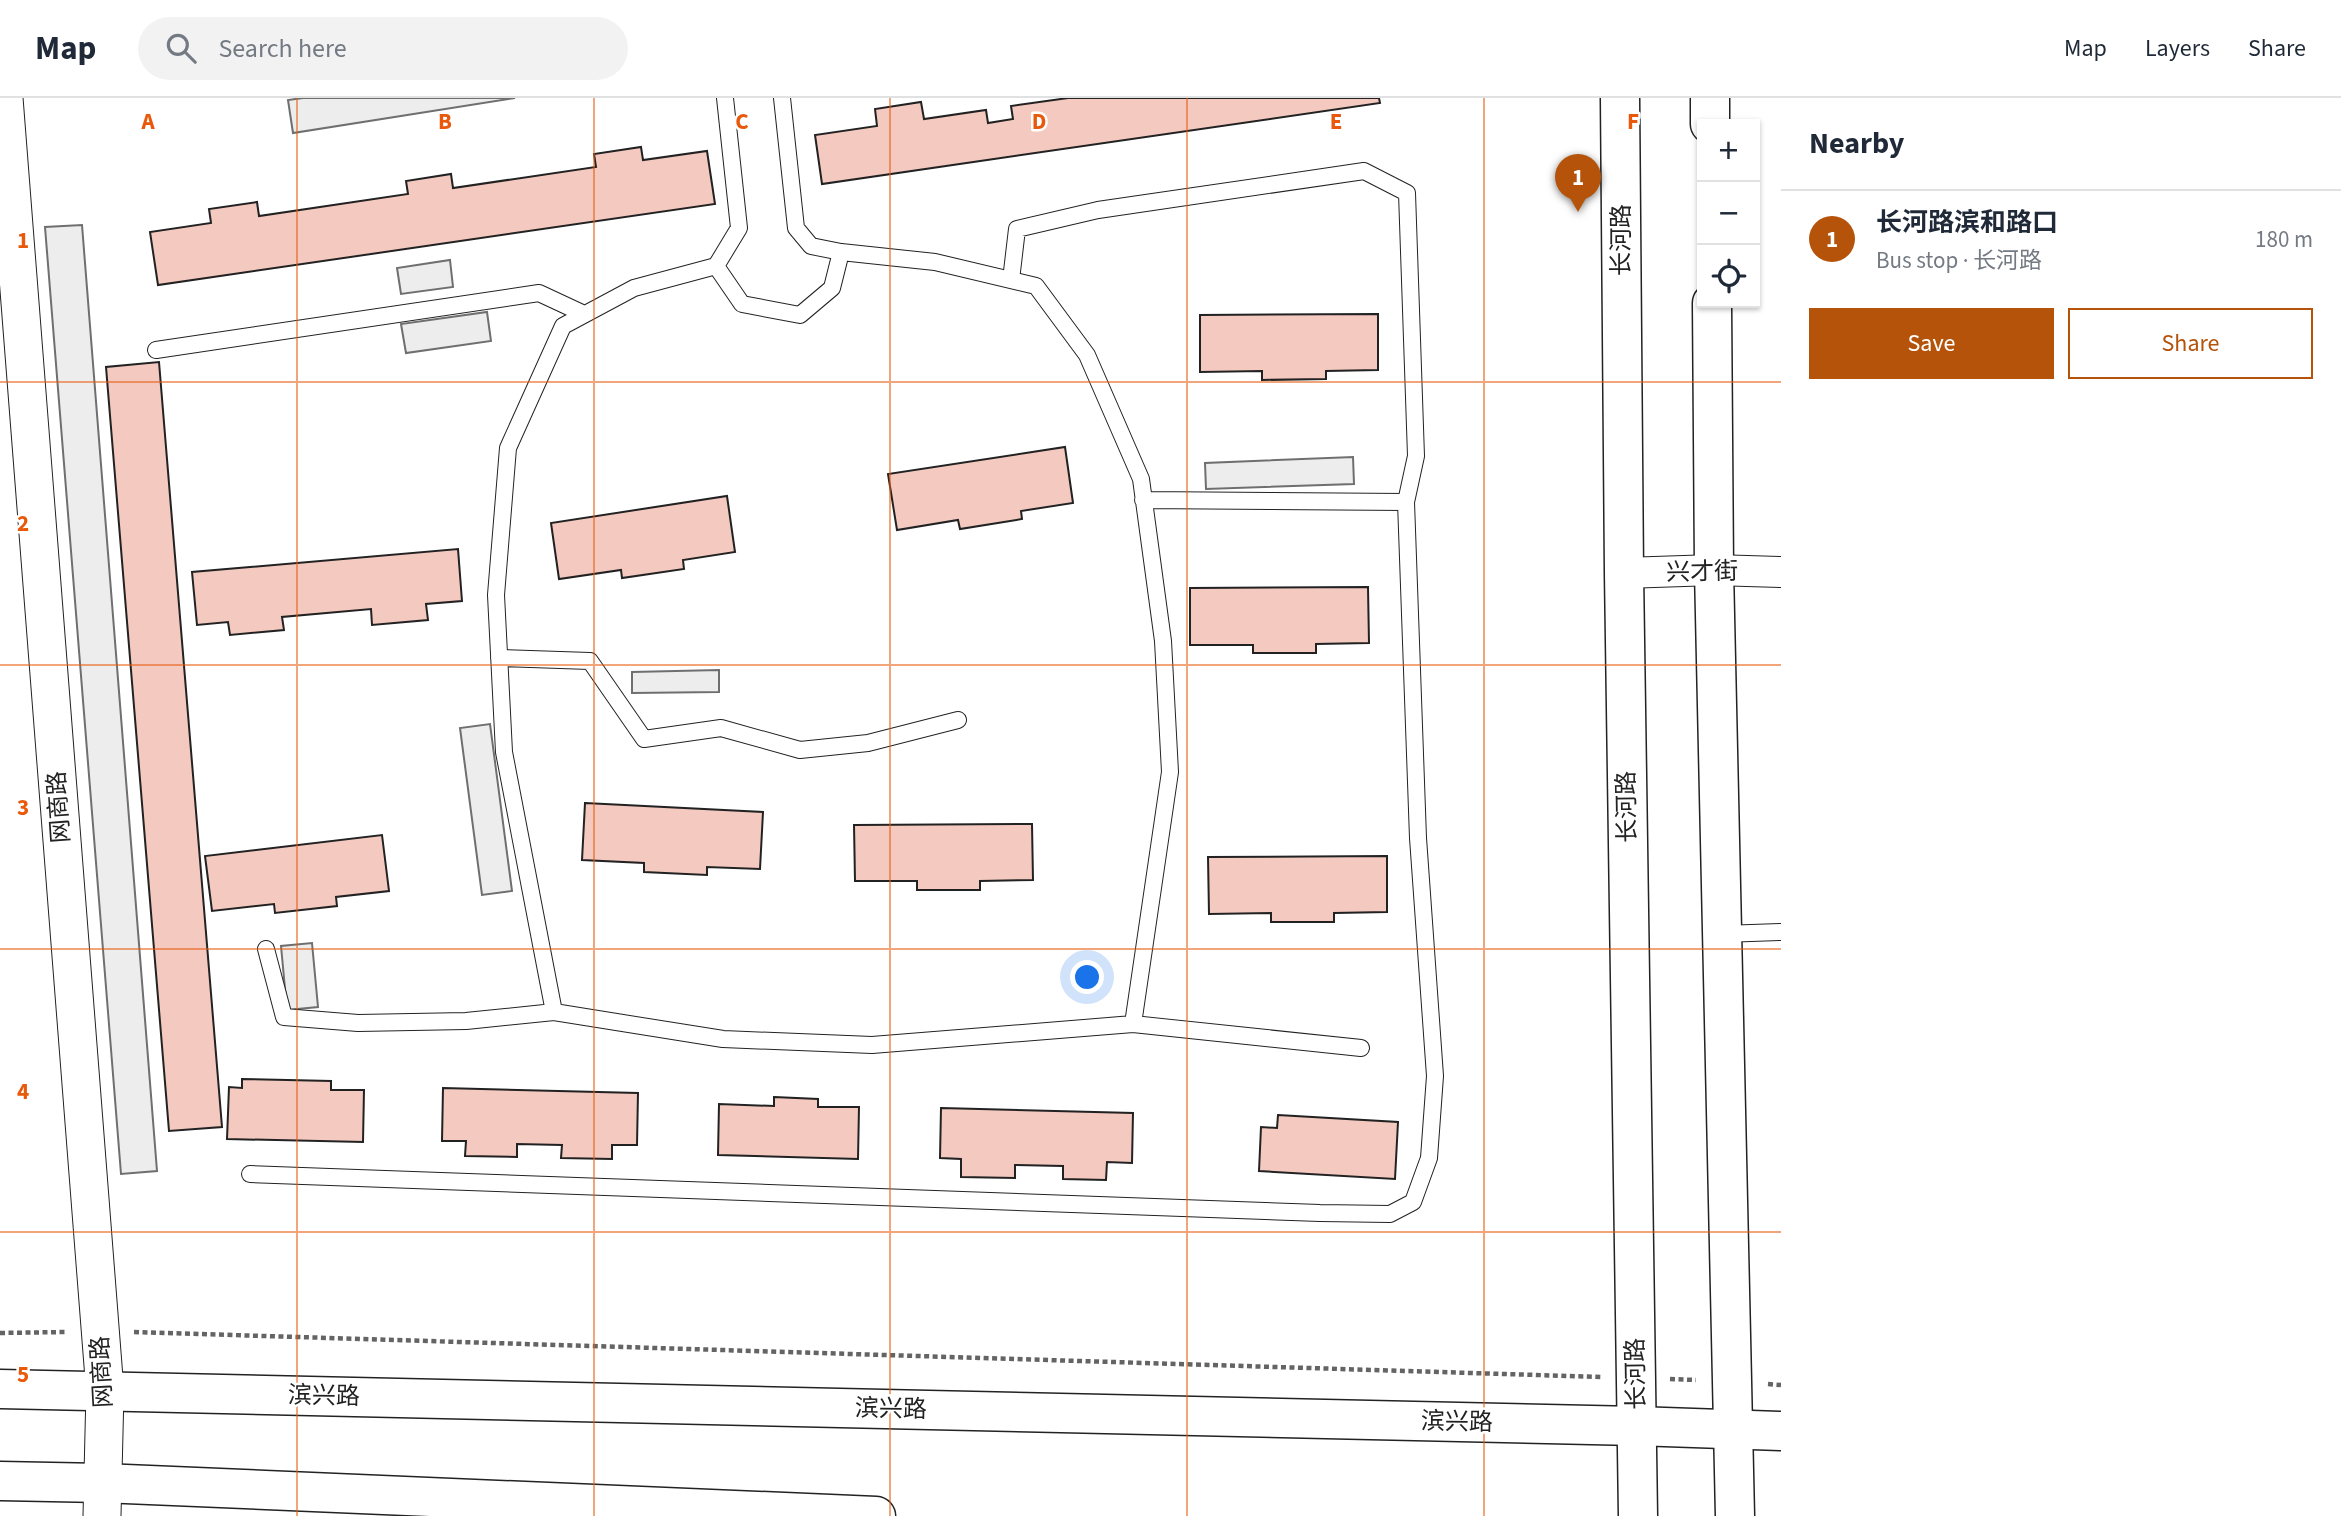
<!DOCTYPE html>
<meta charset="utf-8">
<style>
:root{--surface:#fff;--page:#f2f2f3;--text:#1f2937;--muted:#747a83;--line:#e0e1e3;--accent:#b45309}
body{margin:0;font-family:"Source Sans 3","Noto Sans SC",sans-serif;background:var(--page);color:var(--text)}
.controls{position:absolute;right:21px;top:21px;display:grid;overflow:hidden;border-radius:0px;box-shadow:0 2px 5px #0004}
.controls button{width:63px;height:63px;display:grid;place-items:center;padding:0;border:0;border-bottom:2px solid var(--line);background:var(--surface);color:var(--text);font:35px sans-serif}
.you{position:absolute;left:1088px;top:880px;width:24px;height:24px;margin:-18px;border:5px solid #fff;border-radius:50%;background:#1a73e8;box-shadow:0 0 0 10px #1a73e833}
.badge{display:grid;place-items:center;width:46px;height:46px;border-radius:50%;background:var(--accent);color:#fff;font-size:23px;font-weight:700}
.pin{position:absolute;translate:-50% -58px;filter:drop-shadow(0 2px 4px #0008)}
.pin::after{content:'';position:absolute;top:37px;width:24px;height:21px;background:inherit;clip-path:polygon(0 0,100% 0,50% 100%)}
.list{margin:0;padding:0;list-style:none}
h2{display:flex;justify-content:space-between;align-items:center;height:91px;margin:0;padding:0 28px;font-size:30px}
h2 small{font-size:23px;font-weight:400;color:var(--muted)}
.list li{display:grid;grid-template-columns:46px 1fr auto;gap:21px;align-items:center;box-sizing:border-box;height:98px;padding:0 28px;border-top:2px solid var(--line)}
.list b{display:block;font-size:26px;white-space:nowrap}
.list p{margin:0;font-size:23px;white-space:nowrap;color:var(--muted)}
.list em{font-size:23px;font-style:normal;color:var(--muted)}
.actions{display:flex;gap:14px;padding:21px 28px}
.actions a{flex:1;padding:16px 0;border:2px solid var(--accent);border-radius:0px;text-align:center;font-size:24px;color:var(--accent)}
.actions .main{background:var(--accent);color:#fff}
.icon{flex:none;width:38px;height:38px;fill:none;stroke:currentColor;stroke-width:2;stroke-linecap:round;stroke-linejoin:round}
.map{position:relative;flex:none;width:1781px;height:1418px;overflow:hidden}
header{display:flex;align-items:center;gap:42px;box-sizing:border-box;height:98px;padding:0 35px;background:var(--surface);border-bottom:2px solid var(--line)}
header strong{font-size:33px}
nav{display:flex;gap:38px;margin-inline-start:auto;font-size:24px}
.search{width:490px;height:63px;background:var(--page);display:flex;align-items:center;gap:18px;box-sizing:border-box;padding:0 24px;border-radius:38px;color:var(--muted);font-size:26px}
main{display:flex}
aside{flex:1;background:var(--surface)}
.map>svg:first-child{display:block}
</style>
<header>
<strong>Map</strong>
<div class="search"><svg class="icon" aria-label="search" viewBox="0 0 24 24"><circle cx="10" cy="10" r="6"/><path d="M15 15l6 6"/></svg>Search here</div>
<nav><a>Map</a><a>Layers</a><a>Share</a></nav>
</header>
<main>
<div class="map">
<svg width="1781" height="1418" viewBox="0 0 1781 1418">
<rect width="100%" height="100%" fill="#fff"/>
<path fill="#ededed" stroke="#6f6f6f" stroke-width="2" d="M303 0H515L293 35 288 2Z
M82 127 157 1073 121 1076 45 129Z
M450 162 453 189 401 196 397 170Z
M487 214 491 243 406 255 401 226Z
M1353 359 1354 386 1206 391 1205 365Z
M719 572V594L632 595V574Z
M490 626 512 793 482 797 460 630Z
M312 845 318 909 287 912 281 848Z"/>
<path fill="#f3c9c0" stroke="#222" stroke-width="2" d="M1068 0H1379L1380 5 822 86 815 37 877 28 875 11 921 4 924 21 986 12 988 25 1013 21 1011 8Z
M641 49 643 62 707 53 715 106 158 187 150 134 211 125 209 111 257 104 259 118 408 96 406 83 451 76 453 90 596 69 594 56Z
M1378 216V272L1326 273V281L1262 282V273L1200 274V217Z
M159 264 222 1029 169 1033 106 269Z
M1065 349 1073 405 1021 413 1022 421 960 431 958 422 897 432 888 376Z
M727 398 735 454 683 462 684 471 622 480 621 472 559 481 551 425Z
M458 451 462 503 426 506 428 522 372 527 371 511 282 519 284 532 230 537 228 524 197 527 192 474Z
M1368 489 1369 545 1316 546V555H1253V547H1190V490Z
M585 705 763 714 760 771 707 769V777L644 774V765L582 762Z
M1032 726 1033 782 980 783V792H917V783H855L854 727Z
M382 737 389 793 336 799 337 808 275 815 274 806 212 813 205 758Z
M1387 758V814L1334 815V824H1271V815L1209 816 1208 759Z
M242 981 331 983V992H364L363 1044 227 1041 229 989 242 990Z
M443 990 638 995 637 1047H612V1061L561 1060 562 1047 517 1046V1059L465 1058 466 1043H442Z
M774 999 818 1001V1009H859L858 1061 718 1057 719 1006 774 1008Z
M941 1010 1133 1015 1132 1065 1107 1064 1106 1082 1063 1081V1068L1015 1067V1080L961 1079V1061L940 1060Z
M1278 1017 1398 1024 1395 1081 1259 1073 1261 1029 1277 1030Z"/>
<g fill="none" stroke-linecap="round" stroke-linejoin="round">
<g stroke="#222" stroke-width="18">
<path id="service" d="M725 0 739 130 716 168 742 206 800 217 832 190 841 154
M782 0 796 130 811 148 841 154 935 164 1036 188 1087 257 1141 381 1163 543 1170 674 1133 926
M156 252 539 195 584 216
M1143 402 1406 404
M499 560 590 563 644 641 721 630 800 652 868 645 958 622
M1722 836 1781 834
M266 851 284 919 358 925 466 923 554 914 723 941 872 947 1133 926 1361 950
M554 914 504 654 496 497 508 350 563 228 634 190 716 168
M250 1076 1320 1115 1390 1116 1413 1104 1429 1060 1435 978 1418 740 1406 404 1416 358 1407 95 1364 73 1098 112 1017 131 1011 182"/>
</g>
<g stroke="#222" stroke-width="32">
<path id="minor" d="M1624 475 1714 472 1781 474"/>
</g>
<g stroke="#222" stroke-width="39">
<path id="tertiary" d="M4 0 105 1293 102 1418"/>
</g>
<g stroke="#222" stroke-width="41">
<path id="secondary" d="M1620 0 1624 475 1638 1418
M1710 0V26
M1712 205 1714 472 1735 1418"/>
</g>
<g stroke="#222" stroke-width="41">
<path id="primary" d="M0 1291 1636 1328 1781 1333
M0 1383 102 1385 876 1418"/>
</g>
<path stroke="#646464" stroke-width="4.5" stroke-dasharray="5 3.5" stroke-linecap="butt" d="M134 1234 1602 1279
M0 1235 66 1234
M1670 1281 1696 1282
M1768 1286 1781 1287"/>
<use href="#service" stroke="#fff" stroke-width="16"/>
<use href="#minor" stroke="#fff" stroke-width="30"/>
<use href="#tertiary" stroke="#fff" stroke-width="37"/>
<use href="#secondary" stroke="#fff" stroke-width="38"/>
<use href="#primary" stroke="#fff" stroke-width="38"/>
</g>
<path fill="none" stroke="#e8590c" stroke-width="2" stroke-opacity="0.55" d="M297 0V1418M594 0V1418M890 0V1418M1187 0V1418M1484 0V1418M0 284H1781M0 567H1781M0 851H1781M0 1134H1781"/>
<g text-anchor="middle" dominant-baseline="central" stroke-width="5" stroke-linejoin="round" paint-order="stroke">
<g font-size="24" fill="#222" stroke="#fff">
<text transform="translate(1621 142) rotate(-90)">长河路</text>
<text transform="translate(1702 474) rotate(-1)">兴才街</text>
<text transform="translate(59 709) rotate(-94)">网商路</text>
<text transform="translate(1627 709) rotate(-91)">长河路</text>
<text transform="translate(102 1274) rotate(-93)">网商路</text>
<text transform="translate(1636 1276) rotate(-91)">长河路</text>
<text transform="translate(324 1298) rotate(1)">滨兴路</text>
<text transform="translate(891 1311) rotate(1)">滨兴路</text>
<text transform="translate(1457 1324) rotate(1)">滨兴路</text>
</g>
</g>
<g font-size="23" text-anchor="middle" font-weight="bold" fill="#e8590c" stroke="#fff" stroke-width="5" stroke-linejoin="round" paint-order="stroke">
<text x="148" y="31">A</text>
<text x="445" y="31">B</text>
<text x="742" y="31">C</text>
<text x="1039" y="31">D</text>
<text x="1336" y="31">E</text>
<text x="1633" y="31">F</text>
<text x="23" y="150">1</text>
<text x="23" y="433">2</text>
<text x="23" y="717">3</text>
<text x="23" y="1001">4</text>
<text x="23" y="1284">5</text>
</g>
</svg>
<div class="controls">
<button>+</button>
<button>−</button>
<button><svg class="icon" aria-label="locate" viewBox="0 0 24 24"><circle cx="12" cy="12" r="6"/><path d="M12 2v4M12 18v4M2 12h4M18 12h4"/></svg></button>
</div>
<div class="you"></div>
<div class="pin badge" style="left:1578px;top:114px">1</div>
</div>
<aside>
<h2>Nearby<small></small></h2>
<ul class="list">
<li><span class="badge">1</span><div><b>长河路滨和路口</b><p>Bus stop · 长河路</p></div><em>180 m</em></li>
</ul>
<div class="actions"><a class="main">Save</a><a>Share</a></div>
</aside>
</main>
